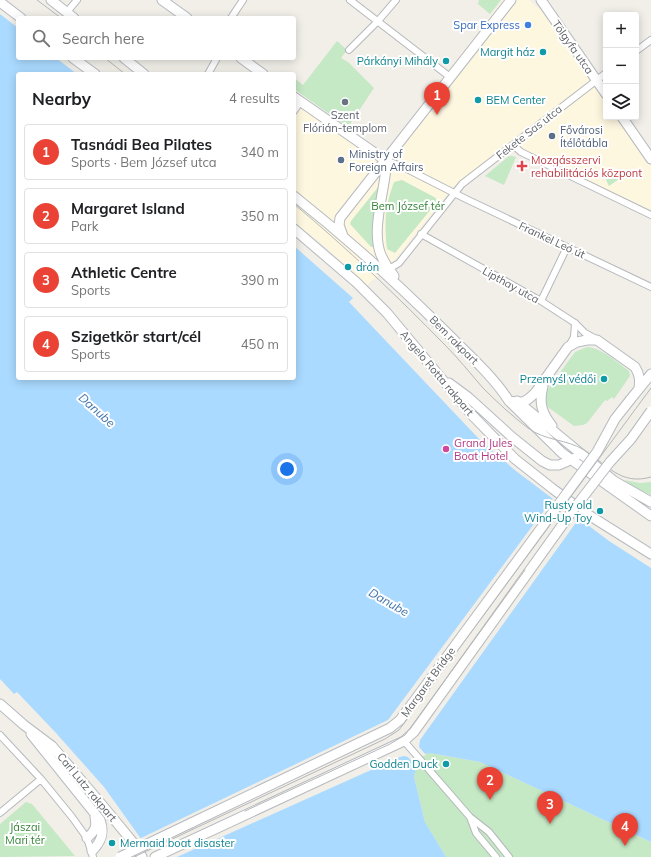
<!DOCTYPE html>
<meta charset="utf-8">
<style>
:root{--surface:#fff;--page:#f6f6f6;--text:#202124;--muted:#757577;--line:#e0e0e0;--accent:#ea4335}
body{margin:0;font-family:Mulish,sans-serif;background:var(--page);color:var(--text)}
.controls{position:absolute;right:12px;top:12px;display:grid;overflow:hidden;border-radius:4px;box-shadow:0 2px 10px #0003}
.controls button{width:36px;height:36px;display:grid;place-items:center;padding:0;border:0;border-bottom:1px solid var(--line);background:var(--surface);color:var(--text);font:20px sans-serif}
.you{position:absolute;left:287px;top:469px;width:14px;height:14px;margin:-10px;border:3px solid #fff;border-radius:50%;background:#1a73e8;box-shadow:0 0 0 6px #1a73e833}
.badge{display:grid;place-items:center;width:26px;height:26px;border-radius:50%;background:var(--accent);color:#fff;font-size:13px;font-weight:700}
.pin{position:absolute;translate:-50% -33px;filter:drop-shadow(0 1px 2px #0008)}
.pin::after{content:'';position:absolute;top:21px;width:14px;height:12px;background:inherit;clip-path:polygon(0 0,100% 0,50% 100%)}
.list{margin:0;padding:0;list-style:none}
h2{display:flex;justify-content:space-between;align-items:center;height:52px;margin:0;padding:0 16px;font-size:17px}
h2 small{font-size:13px;font-weight:400;color:var(--muted)}
.list li{display:grid;grid-template-columns:26px 1fr auto;gap:12px;align-items:center;box-sizing:border-box;height:56px;margin:0 8px 8px;padding:0 8px;border:1px solid var(--line);border-radius:4px}
.list b{display:block;font-size:15px;white-space:nowrap}
.list p{margin:0;font-size:13px;white-space:nowrap;color:var(--muted)}
.list em{font-size:13px;font-style:normal;color:var(--muted)}
.icon{flex:none;width:22px;height:22px;fill:none;stroke:currentColor;stroke-width:2;stroke-linecap:round;stroke-linejoin:round}
.map{position:relative;flex:none;width:651px;height:857px;overflow:hidden}
.search{position:absolute;background:var(--surface);box-shadow:0 2px 10px #0003;left:16px;top:16px;width:280px;height:44px;display:flex;align-items:center;gap:10px;box-sizing:border-box;padding:0 14px;border-radius:4px;color:var(--muted);font-size:15px}
.panel{position:absolute;background:var(--surface);box-shadow:0 2px 10px #0003;left:16px;top:72px;width:280px;height:308px;border-radius:4px}
.map>svg:first-child{display:block}
</style>
<div class="map">
<svg width="651" height="857" viewBox="0 0 651 857">
<rect width="100%" height="100%" fill="#f1efe8"/>
<path fill="#fef7e0" d="M503 0H529L548 16 606 100V117H618L651 164V212L524 150 514 139 454 186 390 266 367 285 322 244 294 222V103L378 161Z"/>
<path fill="#c5e8c5" d="M479 0H501L490 14 478 4Z
M337 41 347 50 341 58 348 62 374 88 348 127 294 89V78L303 85Z
M509 156H512L516 157 504 185 485 176Z
M616 172H626L628 173 609 186 606 180Z
M402 180 436 198V203L395 253 387 249C384 224 385 206 394 182Z
M379 186 376 247H371L350 224 351 221Z
M587 347C602 348 617 362 629 371L630 376 614 399 612 397 607 401 605 400 587 423 583 425 574 426 545 405V393L575 352Z
M624 480 640 483 651 482V495L634 487Z
M430 753 480 762 651 842V857H446L425 822 414 777 419 755Z
M26 802 32 804 75 856 0 857V824Z"/>
<path fill="#aadaff" d="M0 14 18 28V58H56L77 74H18V378H294V246L353 298 349 302 481 441 516 471 609 541 651 568V842L480 762 430 753 419 755 414 777 425 822 446 857H154L104 787 56 733 17 692 14 694 0 679Z"/>
<path fill="#f1efe8" d="M554 497 580 517 420 740 419 747 426 755 421 757 418 769 408 757 404 756 400 757 177 857H152L139 839 388 720Z"/>
<g fill="none" stroke-linecap="round" stroke-linejoin="round">
<g stroke="#b5b8bc" stroke-width="8">
<path id="street" d="M350 0 450 77
M67 12 77 0
M231 18 243 0
M349 50 378 21 396 0
M636 51 651 40
M208 74 217 58
M294 111 300 102
M513 145 521 152 651 215
M385 160 401 166 466 199 651 287
M421 234 541 301 575 323 585 333 596 339
M386 269H389L399 263 462 184 606 73
M541 301 567 247
M569 346 574 337 575 323
M0 735 41 779 72 817 87 838 93 857
M404 741 470 817 489 832 509 857
M0 813 41 779
M470 817 476 833 496 857"/>
</g>
<g stroke="#b6babf" stroke-width="11">
<path id="secondary" d="M51 0 74 18
M162 0 187 18
M541 0 606 94
M0 2 21 18
M73 58 95 74
M124 58 144 74
M241 58 263 74
M294 97 385 160
M622 117 651 159
M385 160 386 168C384 193 371 231 381 255 384 262 389 270 394 276
M294 196C347 238 398 284 446 332 467 353 493 376 509 401L562 453 651 516
M294 229 356 282 387 313 471 414 515 459 553 489 584 512 651 554
M343 236 339 225 340 218 511 0
M449 383 468 397 512 437 542 461 550 465H559L575 458
M543 386C539 402 541 412 552 426
M630 400 651 374
M509 401C523 404 526 402 535 393L568 347 577 342 587 340H597L635 367C640 375 640 380 639 389
M517 401 614 481 651 502
M0 704 24 725 52 746 103 806 136 846 142 857
M31 734 100 820C105 833 101 842 92 851
M191 823 390 728 400 720 440 666
M87 838C95 831 97 827 95 817
M155 857 404 741 414 732 573 510"/>
</g>
<use href="#street" stroke="#fff" stroke-width="6"/>
<use href="#secondary" stroke="#fff" stroke-width="9"/>
<path stroke="#b6b7b8" stroke-width="1" d="M37 0 61 18
M105 58 125 74
M294 204C347 248 397 296 445 345 458 358 470 373 483 388 497 402 512 416 528 428 545 441 567 439 584 450 607 464 620 486 651 477
M245 811 390 744 405 735 411 727 525 570
M134 857 385 739 399 730 651 388"/>
<g stroke="#b6babf" stroke-width="11" stroke-linecap="butt">
<path id="secondary-bridge" d="M573 510 610 462 631 439 651 411
M440 666 597 452 615 419 630 400
M120 857 191 823"/>
</g>
<use href="#secondary-bridge" stroke="#fff" stroke-width="9"/>
</g>
<circle fill="#3f7fe0" stroke="#fff" stroke-width="1.5" cx="528" cy="25" r="4"/>
<g fill="#0f9aa8" stroke="#fff" stroke-width="1.5">
<circle cx="543" cy="52" r="4"/>
<circle cx="446" cy="61" r="4"/>
<circle cx="478" cy="100" r="4"/>
<circle cx="348" cy="267" r="4"/>
<circle cx="604" cy="379" r="4"/>
<circle cx="600" cy="511" r="4"/>
<circle cx="446" cy="764" r="4"/>
<circle cx="112" cy="843" r="4"/>
</g>
<circle fill="#6b7280" stroke="#fff" stroke-width="1.5" cx="345" cy="102" r="4"/>
<g fill="#5c6f8a" stroke="#fff" stroke-width="1.5">
<circle cx="552" cy="136" r="4"/>
<circle cx="341" cy="160" r="4"/>
</g>
<path fill="#e0444e" stroke="#fff" stroke-width="1.5" d="M520 160h4v4h4v4h-4v4h-4v-4h-4v-4h4z"/>
<circle fill="#d1479c" stroke="#fff" stroke-width="1.5" cx="446" cy="449" r="4"/>
<g text-anchor="middle" dominant-baseline="central" stroke-width="4" stroke-linejoin="round" paint-order="stroke">
<g font-size="11" fill="#366cbe" stroke="#fff" text-anchor="end">
<text x="520" y="25">Spar Express</text>
</g>
<g font-size="11" fill="#5f6368" stroke="#fff">
<text transform="translate(573 47) rotate(55)">Tölgyfa utca</text>
<text transform="translate(529 132) rotate(-38)">Fekete Sas utca</text>
<text transform="translate(552 240) rotate(25)">Frankel Leó út</text>
<text transform="translate(511 285) rotate(29)">Lipthay utca</text>
<text transform="translate(454 340) rotate(45)">Bem rakpart</text>
<text transform="translate(437 373) rotate(50)">Angelo Rotta rakpart</text>
<text transform="translate(428 682) rotate(-54)">Margaret Bridge</text>
<text transform="translate(87 787) rotate(50)">Carl Lutz rakpart</text>
</g>
<g font-size="11" fill="#0d838f" stroke="#fff" text-anchor="end">
<text x="535" y="52">Margit ház</text>
<text x="438" y="61">Párkányi Mihály</text>
<text x="486" y="100" text-anchor="start">BEM Center</text>
<text x="356" y="267" text-anchor="start">drón</text>
<text x="596" y="379">Przemyśl védői</text>
<text x="592" y="505">Rusty old<tspan x="592" dy="13">Wind-Up Toy</tspan></text>
<text x="438" y="764">Godden Duck</text>
<text x="120" y="843" text-anchor="start">Mermaid boat disaster</text>
</g>
<g font-size="11" fill="#5b616d" stroke="#fff">
<text x="345" y="115">Szent<tspan x="345" dy="13">Flórián-templom</tspan></text>
</g>
<g font-size="11" fill="#4e5e75" stroke="#fff" text-anchor="start">
<text x="560" y="130">Fővárosi<tspan x="560" dy="13">Ítélőtábla</tspan></text>
<text x="349" y="154">Ministry of<tspan x="349" dy="13">Foreign Affairs</tspan></text>
</g>
<g font-size="11" fill="#be3a42" stroke="#fff" text-anchor="start">
<text x="531" y="160">Mozgásszervi<tspan x="531" dy="13">rehabilitációs központ</tspan></text>
</g>
<g font-size="11" fill="#348238" stroke="#fff">
<text x="408" y="206">Bem József tér</text>
<text x="25" y="827">Jászai<tspan x="25" dy="13">Mari tér</tspan></text>
</g>
<g font-size="11" fill="#b23c85" stroke="#fff" text-anchor="start">
<text x="454" y="443">Grand Jules<tspan x="454" dy="13">Boat Hotel</tspan></text>
</g>
<g font-size="12" font-style="italic" fill="#4174aa" stroke="#fff">
<text transform="translate(97 410) rotate(42)">Danube</text>
<text transform="translate(389 602) rotate(30)">Danube</text>
</g>
</g>
</svg>
<div class="controls">
<button>+</button>
<button>−</button>
<button><svg class="icon" aria-label="layers" viewBox="0 0 24 24"><path d="M12 4l9 5-9 5-9-5zM3 14l9 5 9-5"/></svg></button>
</div>
<div class="you"></div>
<div class="pin badge" style="left:437px;top:115px">1</div>
<div class="pin badge" style="left:490px;top:800px">2</div>
<div class="pin badge" style="left:550px;top:824px">3</div>
<div class="pin badge" style="left:625px;top:846px">4</div>
<div class="search"><svg class="icon" aria-label="search" viewBox="0 0 24 24"><circle cx="10" cy="10" r="6"/><path d="M15 15l6 6"/></svg>Search here</div>
<section class="panel">
<h2>Nearby<small>4 results</small></h2>
<ul class="list">
<li><span class="badge">1</span><div><b>Tasnádi Bea Pilates</b><p>Sports · Bem József utca</p></div><em>340 m</em></li>
<li><span class="badge">2</span><div><b>Margaret Island</b><p>Park</p></div><em>350 m</em></li>
<li><span class="badge">3</span><div><b>Athletic Centre</b><p>Sports</p></div><em>390 m</em></li>
<li><span class="badge">4</span><div><b>Szigetkör start/cél</b><p>Sports</p></div><em>450 m</em></li>
</ul>
</section>
</div>
